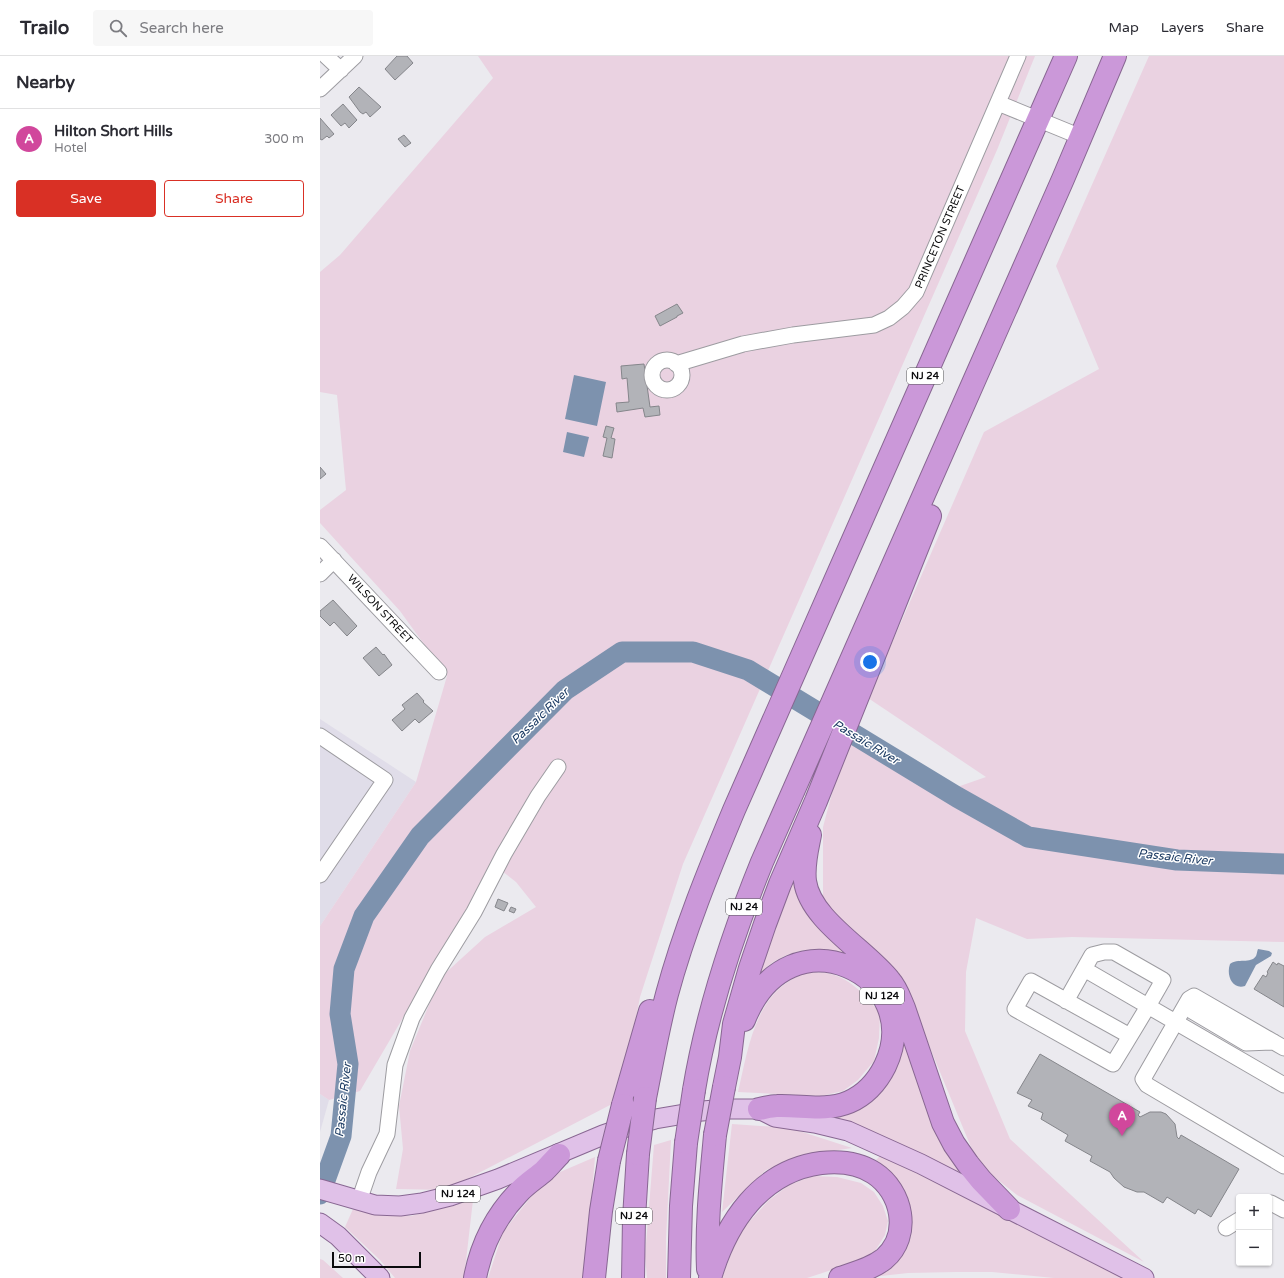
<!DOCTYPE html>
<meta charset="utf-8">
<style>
:root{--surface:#fff;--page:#f7f7f7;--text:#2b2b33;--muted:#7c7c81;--line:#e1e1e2;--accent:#d93025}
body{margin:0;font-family:"Varela Round",sans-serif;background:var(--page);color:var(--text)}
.controls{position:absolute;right:12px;bottom:12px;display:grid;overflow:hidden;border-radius:4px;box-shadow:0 1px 3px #0004}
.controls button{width:36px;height:36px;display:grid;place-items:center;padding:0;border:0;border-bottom:1px solid var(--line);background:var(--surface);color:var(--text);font:20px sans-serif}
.scale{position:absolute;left:12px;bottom:10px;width:89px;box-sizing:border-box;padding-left:4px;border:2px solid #0b0b0d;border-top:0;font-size:11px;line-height:14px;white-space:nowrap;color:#0b0b0d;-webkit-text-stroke:3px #fff;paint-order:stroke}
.you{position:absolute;left:550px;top:606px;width:14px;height:14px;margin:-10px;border:3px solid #fff;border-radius:50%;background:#1a73e8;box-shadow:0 0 0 6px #1a73e833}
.badge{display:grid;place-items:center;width:26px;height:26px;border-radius:50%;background:var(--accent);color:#fff;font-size:13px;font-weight:700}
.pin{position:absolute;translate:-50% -33px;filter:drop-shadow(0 1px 2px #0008)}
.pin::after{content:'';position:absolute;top:21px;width:14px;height:12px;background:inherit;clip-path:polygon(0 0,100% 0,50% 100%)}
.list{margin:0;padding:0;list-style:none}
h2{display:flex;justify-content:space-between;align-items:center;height:52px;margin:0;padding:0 16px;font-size:17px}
h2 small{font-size:13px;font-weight:400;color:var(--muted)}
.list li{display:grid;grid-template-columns:26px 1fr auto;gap:12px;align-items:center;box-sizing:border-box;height:60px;padding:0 16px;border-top:1px solid var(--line)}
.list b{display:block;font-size:15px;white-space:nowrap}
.list p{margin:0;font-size:13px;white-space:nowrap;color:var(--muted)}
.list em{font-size:13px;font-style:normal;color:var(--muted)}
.actions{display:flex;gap:8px;padding:12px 16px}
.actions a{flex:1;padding:9px 0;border:1px solid var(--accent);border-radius:4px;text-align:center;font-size:14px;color:var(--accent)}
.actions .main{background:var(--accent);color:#fff}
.icon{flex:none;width:22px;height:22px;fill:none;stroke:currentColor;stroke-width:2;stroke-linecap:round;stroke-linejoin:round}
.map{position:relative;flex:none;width:964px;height:1222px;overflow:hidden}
header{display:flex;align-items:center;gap:24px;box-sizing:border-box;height:56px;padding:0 20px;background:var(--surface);border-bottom:1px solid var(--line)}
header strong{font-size:19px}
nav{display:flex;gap:22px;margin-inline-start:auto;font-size:14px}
.search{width:280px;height:36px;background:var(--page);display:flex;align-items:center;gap:10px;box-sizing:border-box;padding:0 14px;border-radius:4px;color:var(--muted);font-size:15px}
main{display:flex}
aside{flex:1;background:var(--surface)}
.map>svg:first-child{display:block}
</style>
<header>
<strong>Trailo</strong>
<div class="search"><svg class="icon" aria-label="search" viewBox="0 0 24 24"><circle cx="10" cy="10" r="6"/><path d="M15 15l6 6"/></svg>Search here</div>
<nav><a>Map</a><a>Layers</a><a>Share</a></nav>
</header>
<main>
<aside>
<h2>Nearby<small></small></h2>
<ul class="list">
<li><span class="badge" style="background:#d1479c">A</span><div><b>Hilton Short Hills</b><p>Hotel</p></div><em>300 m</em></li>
</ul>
<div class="actions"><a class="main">Save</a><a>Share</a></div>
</aside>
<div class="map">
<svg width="964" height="1222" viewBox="0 0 964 1222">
<rect width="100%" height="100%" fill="#ebeaef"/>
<path fill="#e0dde9" d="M0 663 96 726 0 870Z
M0 1038 9 1044 0 1076Z"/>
<path fill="#ead2e1" d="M158 0H715L677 94 363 808 320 941 315 967 292 1048 126 1134 76 1133 83 1093 79 1050 90 995 120 922 165 881 216 851 196 826 173 808 40 1035 9 1044 0 1038V870L96 726 127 620 80 555 0 467V454L26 434 17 339 0 336V216L20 199 173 22Z
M829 0H964V886L752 881 707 883 656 862 646 916 645 975 690 1083 824 1206 697 1139 658 1108 584 929 503 848V771L518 715 531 688 620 737 666 721 548 642 664 376 779 313 736 210Z
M475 815 535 904C530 901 524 898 518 896 494 888 458 897 442 916L440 915Z
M485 917C492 917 498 916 505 917 529 920 545 939 560 957L559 982 554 1005 538 1024 523 1035 501 1040 418 1036C427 998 434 945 471 924 476 921 481 919 485 917Z
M581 979 586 981 643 1119 508 1062 527 1056Z
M412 1068 470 1072 532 1092 485 1099 446 1114 402 1156Z
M351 1084 346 1183V1222H327L325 1200 334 1089Z
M563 1097 803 1222H734L672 1216H636L588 1217 552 1221 587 1181H591C593 1146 584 1125 556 1104Z
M275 1101 265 1222H168L183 1176 226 1122Z
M493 1120 517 1121 541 1127 554 1136 563 1150 568 1165 565 1179 555 1195 539 1205 487 1222H402L419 1177 448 1145 469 1129Z
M153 1144 144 1222H75L60 1204 25 1171 33 1153 91 1160Z
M0 1203 3 1204 23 1222H0Z"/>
<path fill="#7d92ae" d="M254 319 286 326 277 370 245 363Z
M247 376 269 381 264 401 243 396Z
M938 893 949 895 952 897 951 900 936 909 925 930C912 934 906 919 910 908 917 902 931 908 936 900 937 898 937 895 938 893Z"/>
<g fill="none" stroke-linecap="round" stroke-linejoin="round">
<path stroke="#7d92ae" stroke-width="21" d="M0 1138 21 1080 28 1008 20 958 24 913 44 860 100 780 245 634 302 596H373L428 614 637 741 708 781 857 804 964 808"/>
</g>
<path fill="#b2b3b8" stroke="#85868b" d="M77 0H87L93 7 75 24 65 13Z
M39 31 61 51 50 61 46 56 43 58 40 56 29 41Z
M23 48 37 64 29 72 25 67 21 70 11 59Z
M0 62 14 78 9 82 7 80 2 84 0 83Z
M84 79 91 87 85 91 78 83Z
M357 248 363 257 357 260V261L340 270 335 260Z
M324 308 330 351 339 350 340 359 325 361 323 352 297 356 296 347 309 346 307 322 302 323 301 310Z
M286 370 294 372 291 382 295 383 292 402 283 400 287 382 283 381Z
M0 411 6 418 0 423Z
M13 544 37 570 27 580 14 566 10 570 0 560V555Z
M56 591 63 599 64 598 72 609 59 620 43 602Z
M97 637 104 645 103 646 113 655 99 667 95 663 82 675 72 664 85 653 82 649Z
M178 843 188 847 184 855 175 851Z
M191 851 196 853 194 857 189 855Z
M953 906 957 909 958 907 964 910V951L934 933 943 919 946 921 948 917 947 916Z
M720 998 820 1056 818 1059 820 1061 830 1056H841L846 1058 855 1068 857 1081 859 1083 861 1079 919 1113 891 1161 878 1153 875 1158 847 1141 843 1147 824 1136H817L804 1131 794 1122 790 1116 770 1105 772 1100 745 1085 748 1079 721 1063 723 1057 708 1050 712 1044 697 1037Z"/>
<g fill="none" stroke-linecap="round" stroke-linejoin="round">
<g stroke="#9d9ca1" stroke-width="17">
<path id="minor" d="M6 0 21 14
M0 33 35 0
M678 47 761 81
M332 319a15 15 0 1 1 30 0a15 15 0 1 1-30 0Z
M356 308 423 288 473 279 554 269 569 262 583 251 596 236 698 0
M0 490 119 616
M0 518 14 504
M0 680 65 724 0 819
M764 913 964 1029
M746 945 772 899 784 896H794L843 924C827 953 810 980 793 1008L695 953 711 925 810 980
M872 955 926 987 954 986
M964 992 874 940 869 943 823 1023 827 1029 964 1110
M39 1145 49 1116 67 1078 75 1009 92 962 118 914 154 856 184 798 218 740 238 711
M949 1148 951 1147 964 1154
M906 1172 919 1164"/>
</g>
<g stroke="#886792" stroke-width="21">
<path id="major" d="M0 1133 55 1149 80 1150 102 1147 130 1140 178 1123 283 1079 309 1070 335 1063 382 1055 409 1053H439L455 1061 495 1067 528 1075 601 1108 824 1222
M0 1167 18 1180 60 1222"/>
</g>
<g stroke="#886792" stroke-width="24">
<path id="highway" d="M490 779C487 794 483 809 485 825 490 864 547 895 570 925 577 933 580 943 584 952L623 1067 634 1088 648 1108 661 1124 689 1153
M424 964C469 850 608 920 565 1010 557 1026 545 1039 529 1046 505 1056 482 1049 457 1050 451 1050 445 1052 439 1053
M404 1031 410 1001 414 968 430 912 445 868 460 828 496 745 610 460
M374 1034C387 955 412 880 442 806L743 123 795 0
M325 1042C332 1007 338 972 347 938 364 875 389 814 414 754L746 0
M303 1049 330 955
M388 1213C386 1169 391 1123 395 1079
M155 1222C161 1190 176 1160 198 1137 206 1128 216 1122 224 1115 229 1110 234 1104 239 1099
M274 1222 281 1155 289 1105
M313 1222 314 1162 318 1098
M359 1222 361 1150 366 1087
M390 1222C406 1167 440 1115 501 1107 519 1105 539 1107 554 1117 582 1135 592 1179 564 1203 551 1213 535 1217 520 1222"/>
</g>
<use href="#minor" stroke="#fff" stroke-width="15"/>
<use href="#major" stroke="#e0c1e8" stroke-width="19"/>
<use href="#highway" stroke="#cb98d9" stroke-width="22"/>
<g stroke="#886792" stroke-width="24" stroke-linecap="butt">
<path id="highway-bridge" d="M395 1079 404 1031
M366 1087 374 1034
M318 1098 325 1042
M289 1105 303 1049"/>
</g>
<use href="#highway-bridge" stroke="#cb98d9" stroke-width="22"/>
</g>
<g text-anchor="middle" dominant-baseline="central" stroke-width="3" stroke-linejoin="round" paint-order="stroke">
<g fill="#fff" stroke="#545456" stroke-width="1">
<rect x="587" y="312" width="36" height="16" rx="3"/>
<rect x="406" y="843" width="36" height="16" rx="3"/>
<rect x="540" y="932" width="44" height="16" rx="3"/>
<rect x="116" y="1130" width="44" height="16" rx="3"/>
<rect x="296" y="1152" width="36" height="16" rx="3"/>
</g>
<g font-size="10" font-weight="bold" fill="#0b0b0d">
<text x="605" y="320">NJ 24</text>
<text x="424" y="851">NJ 24</text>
<text x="562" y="940">NJ 124</text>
<text x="138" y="1138">NJ 124</text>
<text x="314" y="1160">NJ 24</text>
</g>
<g font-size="11" fill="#0b0b0d" stroke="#fff">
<text transform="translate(620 181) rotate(-67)">PRINCETON STREET</text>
<text transform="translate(60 553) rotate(47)">WILSON STREET</text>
</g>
<g font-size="12" font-style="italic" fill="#1c3b63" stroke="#fff">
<text transform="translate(220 660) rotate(-44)">Passaic River</text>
<text transform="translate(546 686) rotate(31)">Passaic River</text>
<text transform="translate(855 801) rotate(6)">Passaic River</text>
<text transform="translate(23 1044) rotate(-84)">Passaic River</text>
</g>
</g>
</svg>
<div class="controls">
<button>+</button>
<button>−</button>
</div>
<div class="scale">50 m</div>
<div class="you"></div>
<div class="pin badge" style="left:802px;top:1080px;background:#d1479c">A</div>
</div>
</main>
